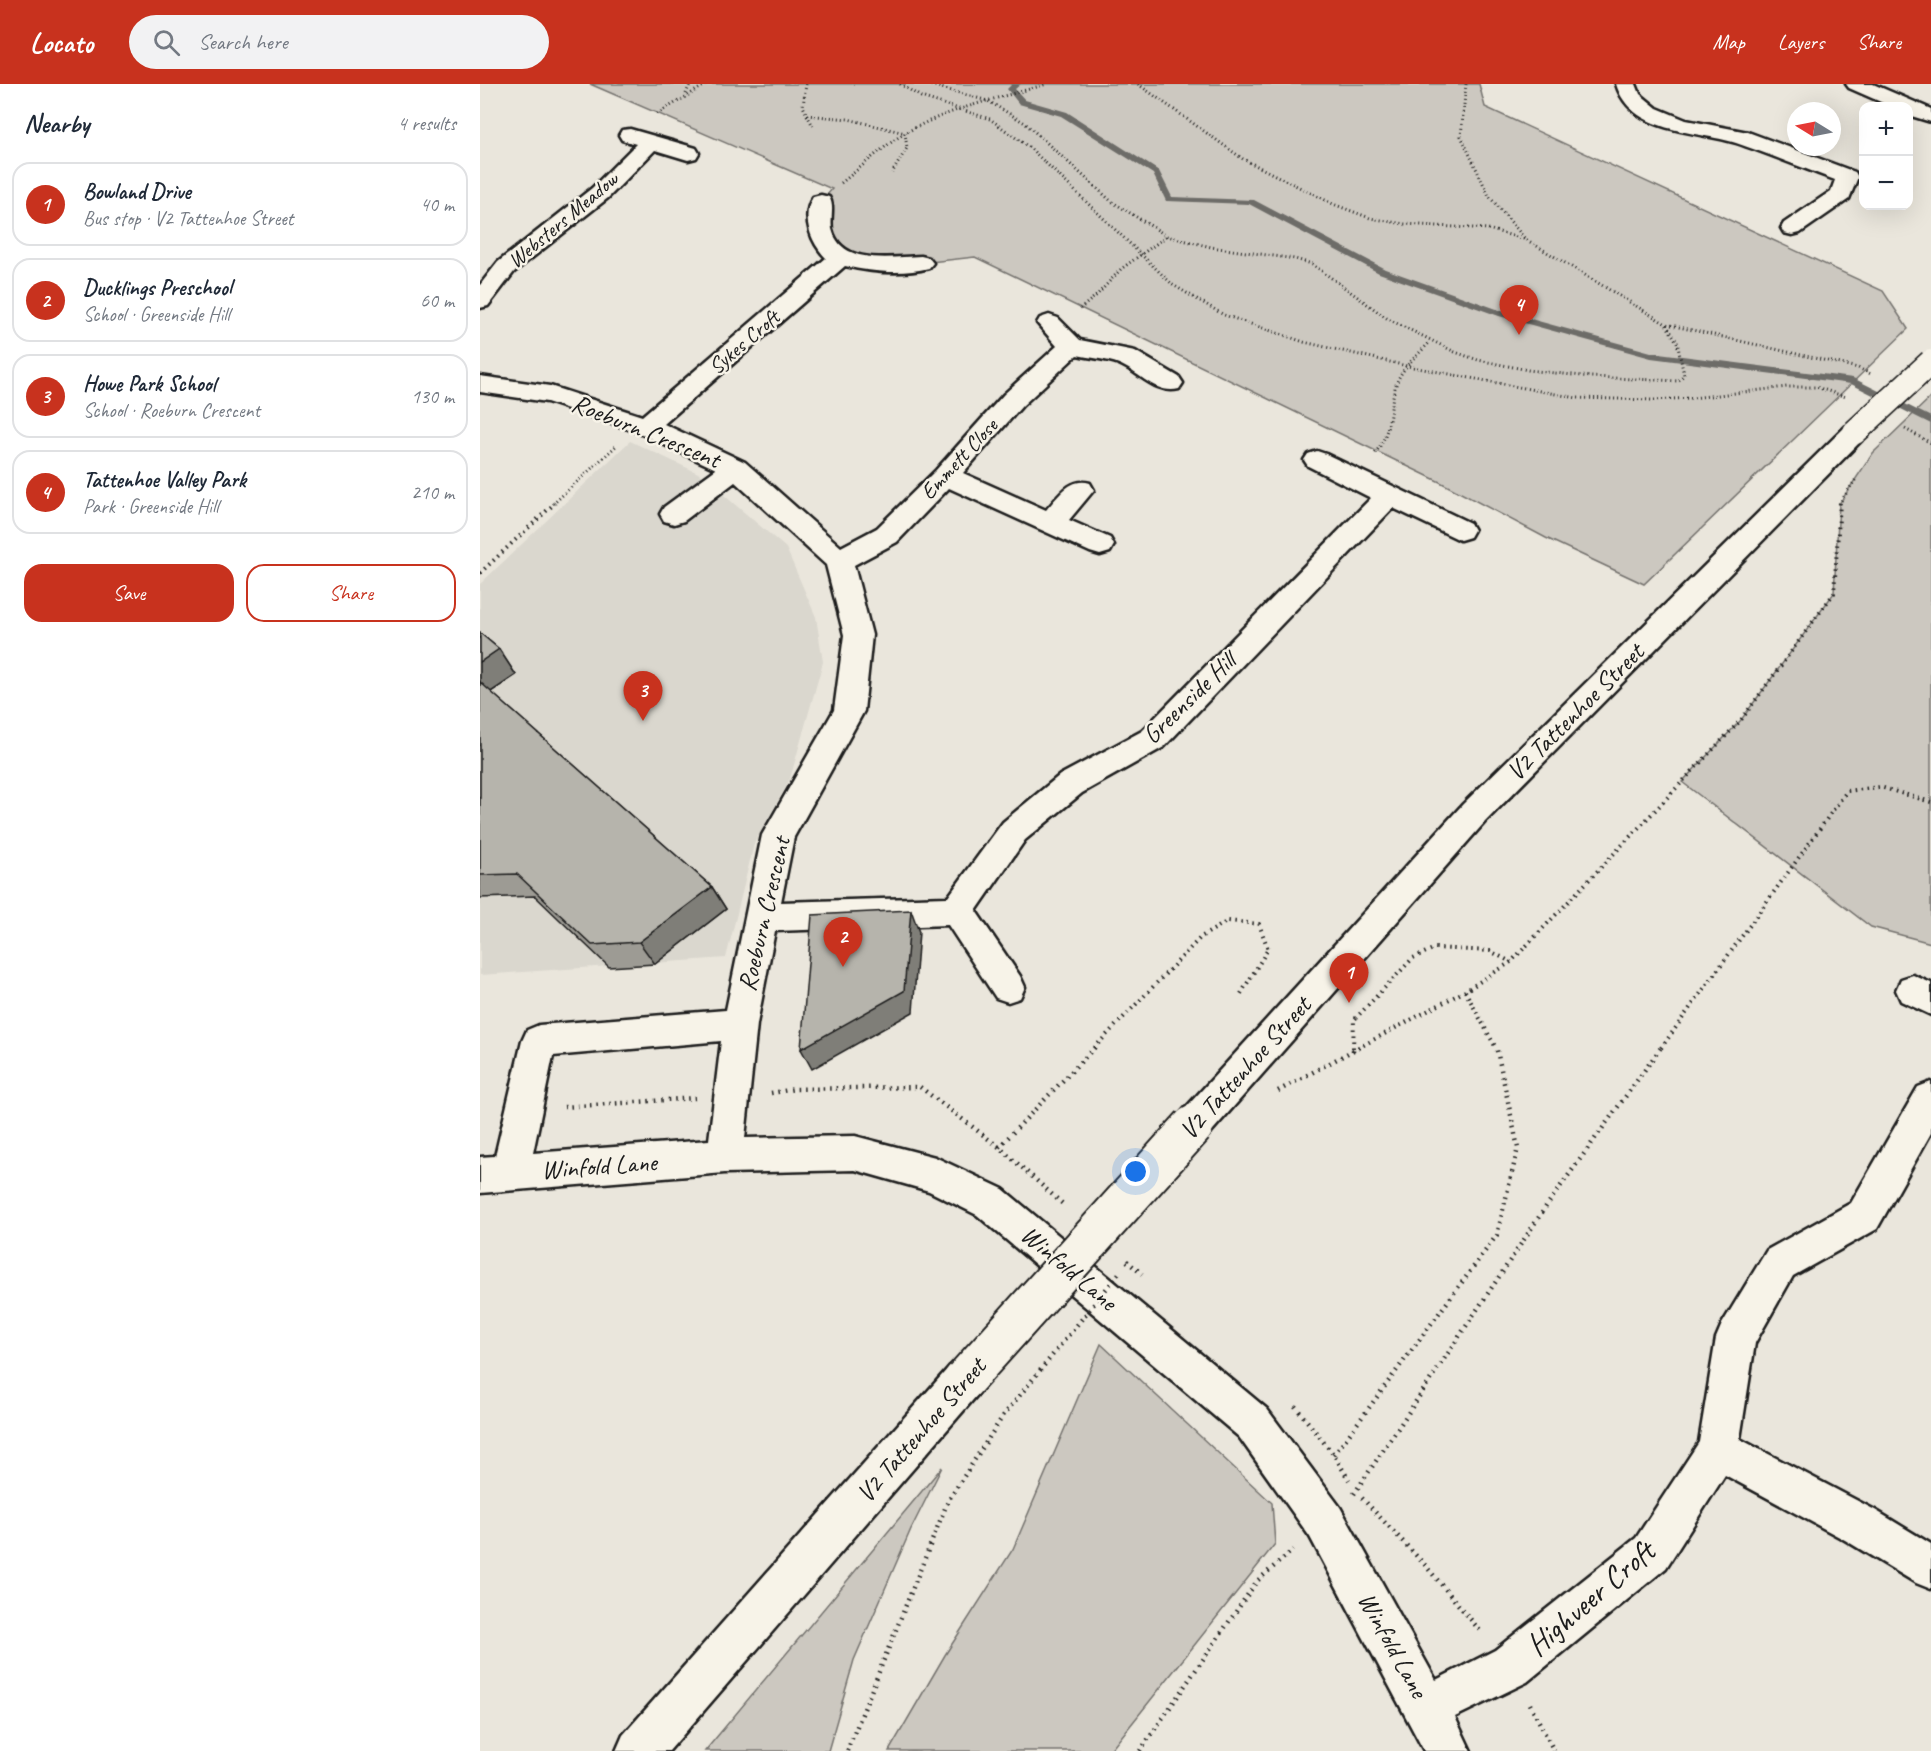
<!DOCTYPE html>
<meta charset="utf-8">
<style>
:root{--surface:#fff;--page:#f2f2f3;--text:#1f2937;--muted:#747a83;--line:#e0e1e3;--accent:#c8321e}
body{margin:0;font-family:Caveat,sans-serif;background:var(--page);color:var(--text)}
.controls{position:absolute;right:18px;top:18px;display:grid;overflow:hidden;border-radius:12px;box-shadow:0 6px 24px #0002}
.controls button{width:54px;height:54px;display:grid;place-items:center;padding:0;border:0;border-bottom:2px solid var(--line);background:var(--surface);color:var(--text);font:30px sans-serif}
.compass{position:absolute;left:1307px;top:18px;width:54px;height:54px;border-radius:50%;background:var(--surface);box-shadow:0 6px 24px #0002;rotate:280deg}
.you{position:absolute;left:656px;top:1088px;width:21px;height:21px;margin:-15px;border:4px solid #fff;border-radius:50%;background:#1a73e8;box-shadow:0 0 0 9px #1a73e833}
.badge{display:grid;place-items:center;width:39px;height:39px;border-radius:50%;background:var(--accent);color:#fff;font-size:20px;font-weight:700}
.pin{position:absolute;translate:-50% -50px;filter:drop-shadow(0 2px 3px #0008)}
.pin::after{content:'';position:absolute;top:32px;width:21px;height:18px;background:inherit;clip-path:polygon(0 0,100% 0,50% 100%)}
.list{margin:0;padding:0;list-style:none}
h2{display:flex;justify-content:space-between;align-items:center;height:78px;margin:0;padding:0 24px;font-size:26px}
h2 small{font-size:20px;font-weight:400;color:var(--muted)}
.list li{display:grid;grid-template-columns:39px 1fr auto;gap:18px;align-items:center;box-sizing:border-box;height:84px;margin:0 12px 12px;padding:0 12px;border:2px solid var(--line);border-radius:18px}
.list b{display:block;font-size:22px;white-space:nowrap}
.list p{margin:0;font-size:20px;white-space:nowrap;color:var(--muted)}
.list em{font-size:20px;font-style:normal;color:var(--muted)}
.actions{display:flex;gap:12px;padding:18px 24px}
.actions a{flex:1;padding:14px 0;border:2px solid var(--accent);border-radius:18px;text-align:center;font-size:21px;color:var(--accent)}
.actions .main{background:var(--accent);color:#fff}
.icon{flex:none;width:33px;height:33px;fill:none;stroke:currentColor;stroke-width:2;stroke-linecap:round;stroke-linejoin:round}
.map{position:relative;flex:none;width:1451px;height:1667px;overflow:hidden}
header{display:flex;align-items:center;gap:36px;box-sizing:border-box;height:84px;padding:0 30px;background:var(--accent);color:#fff}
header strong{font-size:28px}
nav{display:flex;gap:33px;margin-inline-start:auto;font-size:21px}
.search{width:420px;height:54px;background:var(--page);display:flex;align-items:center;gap:15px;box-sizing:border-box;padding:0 21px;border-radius:33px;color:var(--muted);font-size:22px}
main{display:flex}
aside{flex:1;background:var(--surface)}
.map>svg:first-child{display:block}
</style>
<header>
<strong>Locato</strong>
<div class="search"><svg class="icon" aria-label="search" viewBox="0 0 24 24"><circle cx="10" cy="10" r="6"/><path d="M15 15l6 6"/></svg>Search here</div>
<nav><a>Map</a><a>Layers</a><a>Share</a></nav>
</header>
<main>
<aside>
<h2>Nearby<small>4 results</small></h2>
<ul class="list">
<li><span class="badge">1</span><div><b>Bowland Drive</b><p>Bus stop · V2 Tattenhoe Street</p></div><em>40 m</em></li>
<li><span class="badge">2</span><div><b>Ducklings Preschool</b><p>School · Greenside Hill</p></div><em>60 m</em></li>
<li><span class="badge">3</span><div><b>Howe Park School</b><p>School · Roeburn Crescent</p></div><em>130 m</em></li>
<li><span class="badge">4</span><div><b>Tattenhoe Valley Park</b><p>Park · Greenside Hill</p></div><em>210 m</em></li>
</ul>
<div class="actions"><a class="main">Save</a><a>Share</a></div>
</aside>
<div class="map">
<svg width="1451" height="1667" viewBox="0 0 1451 1667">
<rect width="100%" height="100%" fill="#eae6dc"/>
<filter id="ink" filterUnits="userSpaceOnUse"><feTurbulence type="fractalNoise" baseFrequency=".0167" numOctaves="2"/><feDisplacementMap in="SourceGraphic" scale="12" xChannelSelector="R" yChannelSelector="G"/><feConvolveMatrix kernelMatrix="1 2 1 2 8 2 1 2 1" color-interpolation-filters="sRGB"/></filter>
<g filter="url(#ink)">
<path fill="#dad7ce" d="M150 357 218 389 306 464 336 533 343 578 310 695 274 760 246 874 0 891V500Z"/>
<path fill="#ccc8c0" stroke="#74726e" stroke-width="1.5" d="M110 0H999L1005 23 1403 207 1428 245 1164 500 1066 454 960 398 495 173 441 179 361 174 341 118 352 105Z
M1451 313V859L1391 843 1202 698 1261 636 1354 509 1359 420 1393 369Z
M621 1260 792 1419 795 1460 630 1667H409L465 1571 533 1465Z
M462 1383 431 1445 374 1576 348 1667H225Z"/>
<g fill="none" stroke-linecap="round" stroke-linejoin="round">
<path fill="#6d6c68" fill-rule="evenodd" d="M532 0H541L535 5 545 16 587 28 679 87 692 113 774 116 905 185 1025 228 1171 268 1373 294 1451 333V340L1371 300 1171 274 1019 232 899 189 769 120 686 117 673 90 581 32 539 20 527 5Z"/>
<g stroke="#1c1c1c" stroke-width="5">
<path id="minor" d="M1136 0H1156L1160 10 1177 24 1206 36 1268 48 1375 88 1378 93 1369 115 1320 149 1312 151 1304 149 1301 144 1304 139 1351 107 1355 96C1322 84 1289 70 1256 59 1215 46 1151 50 1136 0Z
M1366 0H1393L1451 25V38L1428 31V22H1410L1369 4Z
M150 45 216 64 219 69 216 74 208 76 175 66 128 114 34 188 8 222 0 224V201L18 178 112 104 156 60 142 56 139 51 142 46Z
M341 111 349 113C355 122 350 134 352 145 361 182 411 173 441 172L449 174 453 179 449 184C423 191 391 188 365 182L184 340 265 378 361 463 397 444 456 386 524 310 577 262 557 239 560 234 569 231 578 234 600 256 655 267 699 293 703 299 699 305C676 311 659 288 639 280 627 275 610 274 597 271L542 322 483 389 566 426C579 412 590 393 610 399L614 406 589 436 630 454 634 461 630 468 620 471 610 468 469 404 417 458 374 481 392 551 384 627 314 753 301 818 468 813 523 738 580 691 662 647 891 414 828 382 824 376 828 370 837 367 846 370 990 439 994 446 990 453 980 456 913 424 684 663 602 709 545 756 496 827 540 892 545 903 540 914 528 918 516 914 468 841 295 847 277 940 265 1054 375 1052 455 1073 523 1105 787 1325 860 1423 956 1596 1015 1566 1156 1454 1219 1358 1236 1254 1242 1240 1287 1166 1371 1119 1438 1003 1451 998V1049L1397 1145 1313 1192 1275 1259 1260 1355 1395 1426 1451 1460V1505L1436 1499 1365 1456 1245 1391 1186 1484 1047 1598 975 1633 991 1667H944L830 1453 759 1353 497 1131 449 1107 375 1086 245 1089 0 1109V1073L15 1072 42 957 47 946 59 941 246 926 282 751 354 626 364 551 346 481 255 398 204 437 194 440 184 437 180 430 184 423 236 385 157 348 67 318 0 308V292L70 302 162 332 346 174C332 160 320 133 333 113ZM241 957 229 1056 53 1069 73 972Z
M1375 339 1384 342 1388 348 1384 354 1005 738 726 1054 713 1059 700 1054 695 1042 700 1030 983 720 1366 342Z
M1433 891 1451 899V931L1421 917 1416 906 1421 895Z
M484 1276 498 1282 504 1296 498 1310 189 1667H136L143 1651 470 1282Z"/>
</g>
<path stroke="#1c1c1c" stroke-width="3" stroke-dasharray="1 3" stroke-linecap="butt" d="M326 0 323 22 327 31 368 35 425 49 427 64 412 89
M420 0 441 13 510 35 550 64 693 201 744 231 824 258 927 282 1097 314 1173 316 1212 314 1307 303H1336L1366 313
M447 0 508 17 545 39 631 117 687 152 731 163 815 175 832 180 908 235 975 268 998 276 1048 286 1111 293 1198 297 1204 291 1197 258 1186 240
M658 0 763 75 853 120 890 134 924 140 1008 145 1047 156 1186 240 1378 284 1391 290
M986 0 981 52 1009 112 1046 156
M206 10 210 0
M177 30 227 0
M327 31 333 42
M361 99C383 82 403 62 427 48 470 24 520 14 567 0
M600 225 617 211 641 185 687 152
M1425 345 1451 359
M895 369C913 348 908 322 917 298 923 282 939 270 950 258
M73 420 136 362
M1359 420 1376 395"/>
<path stroke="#1c1c1c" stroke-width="4" stroke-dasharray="1.5 4.5" stroke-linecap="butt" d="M0 489 75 419
M985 907 1016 964
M614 964 721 853 748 837 779 840 788 865 759 913
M873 964 874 936 933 874 955 864 1010 867 1031 878
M878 964 985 907 1031 878 1261 636 1354 509 1360 419
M1181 964 1367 707 1400 703 1451 718"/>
<path stroke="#1c1c1c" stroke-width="4.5" stroke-dasharray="1.5 5" stroke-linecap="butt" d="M873 967V962
M798 1007 881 962
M291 1009 315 1005 440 1003 519 1063 585 1122
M84 1023 215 1014
M519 1063 616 962
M647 1177 662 1190
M815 1322 854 1371 869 1396
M854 1371 1017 1151 1038 1064 1016 962
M874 1410 1067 1121 1182 962
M882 1414 945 1481 1002 1549
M1050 1620 1074 1667
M367 1667 468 1417 523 1332
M660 1667 777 1497 813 1466"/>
<use href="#minor" fill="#f7f3e8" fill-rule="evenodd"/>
<g stroke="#1c1c1c" stroke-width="27" stroke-linecap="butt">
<path id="minor-bridge-far1" d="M1375 348 1451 278"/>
</g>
<g stroke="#1c1c1c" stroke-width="44" stroke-linecap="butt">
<path id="minor-bridge" d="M484 1296 713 1042"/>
</g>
<path stroke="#1c1c1c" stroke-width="4.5" stroke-dasharray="1.5 5" stroke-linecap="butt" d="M523 1332 640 1188"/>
<use href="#minor-bridge-far1" stroke="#f7f3e8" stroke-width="24"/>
<use href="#minor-bridge" stroke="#f7f3e8" stroke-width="40"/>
</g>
<path fill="#9d9b94" stroke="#1c1c1c" stroke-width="1.5" d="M0 549 19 565 36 591 11 608 232 803 246 825 175 880 129 883 55 812 0 814Z"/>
<path fill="#7f7e78" stroke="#1c1c1c" stroke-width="1.5" d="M19 565 36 591 0 615V578Z
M232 803 246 825 175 880 159 858Z
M431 826 439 848 433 928 332 985 321 965Z"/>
<path fill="#b6b4ac" stroke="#1c1c1c" stroke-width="1.5" d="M0 549 19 565 0 578Z
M0 598 232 803 159 858 112 861 37 790 0 791Z
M431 826 424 907 321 965 332 831Z"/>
</g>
<g text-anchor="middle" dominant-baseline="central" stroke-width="5" stroke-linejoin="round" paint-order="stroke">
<g font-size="22" fill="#1c1c1c" stroke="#f7f3e8">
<text transform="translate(83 136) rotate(-40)">Websters Meadow</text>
<text transform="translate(264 258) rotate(-41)">Sykes Croft</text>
<text transform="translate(479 375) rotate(-47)">Emmett Close</text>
</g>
<g font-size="26" fill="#1c1c1c" stroke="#f7f3e8">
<text transform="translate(166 347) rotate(22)">Roeburn Crescent</text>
<text transform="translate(709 614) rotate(-44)">Greenside Hill</text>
<text transform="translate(1095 628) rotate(-45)">V2 Tattenhoe Street</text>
<text transform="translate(284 830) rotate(-77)">Roeburn Crescent</text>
<text transform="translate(765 984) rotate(-48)">V2 Tattenhoe Street</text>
<text transform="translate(119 1082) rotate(-4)">Winfold Lane</text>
<text transform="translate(589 1184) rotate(40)">Winfold Lane</text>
<text transform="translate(441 1346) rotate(-49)">V2 Tattenhoe Street</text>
<text transform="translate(913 1561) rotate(61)">Winfold Lane</text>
</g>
<g font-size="32" fill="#1c1c1c" stroke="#f7f3e8">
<text transform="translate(1110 1514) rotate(-41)">Highveer Croft</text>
</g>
</g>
</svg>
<div class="controls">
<button>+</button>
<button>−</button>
</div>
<svg class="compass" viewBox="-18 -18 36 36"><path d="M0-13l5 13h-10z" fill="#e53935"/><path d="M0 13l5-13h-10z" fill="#747a83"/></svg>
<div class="you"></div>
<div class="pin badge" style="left:869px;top:919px">1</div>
<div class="pin badge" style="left:363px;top:883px">2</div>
<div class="pin badge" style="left:163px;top:637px">3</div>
<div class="pin badge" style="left:1039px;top:251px">4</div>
</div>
</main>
